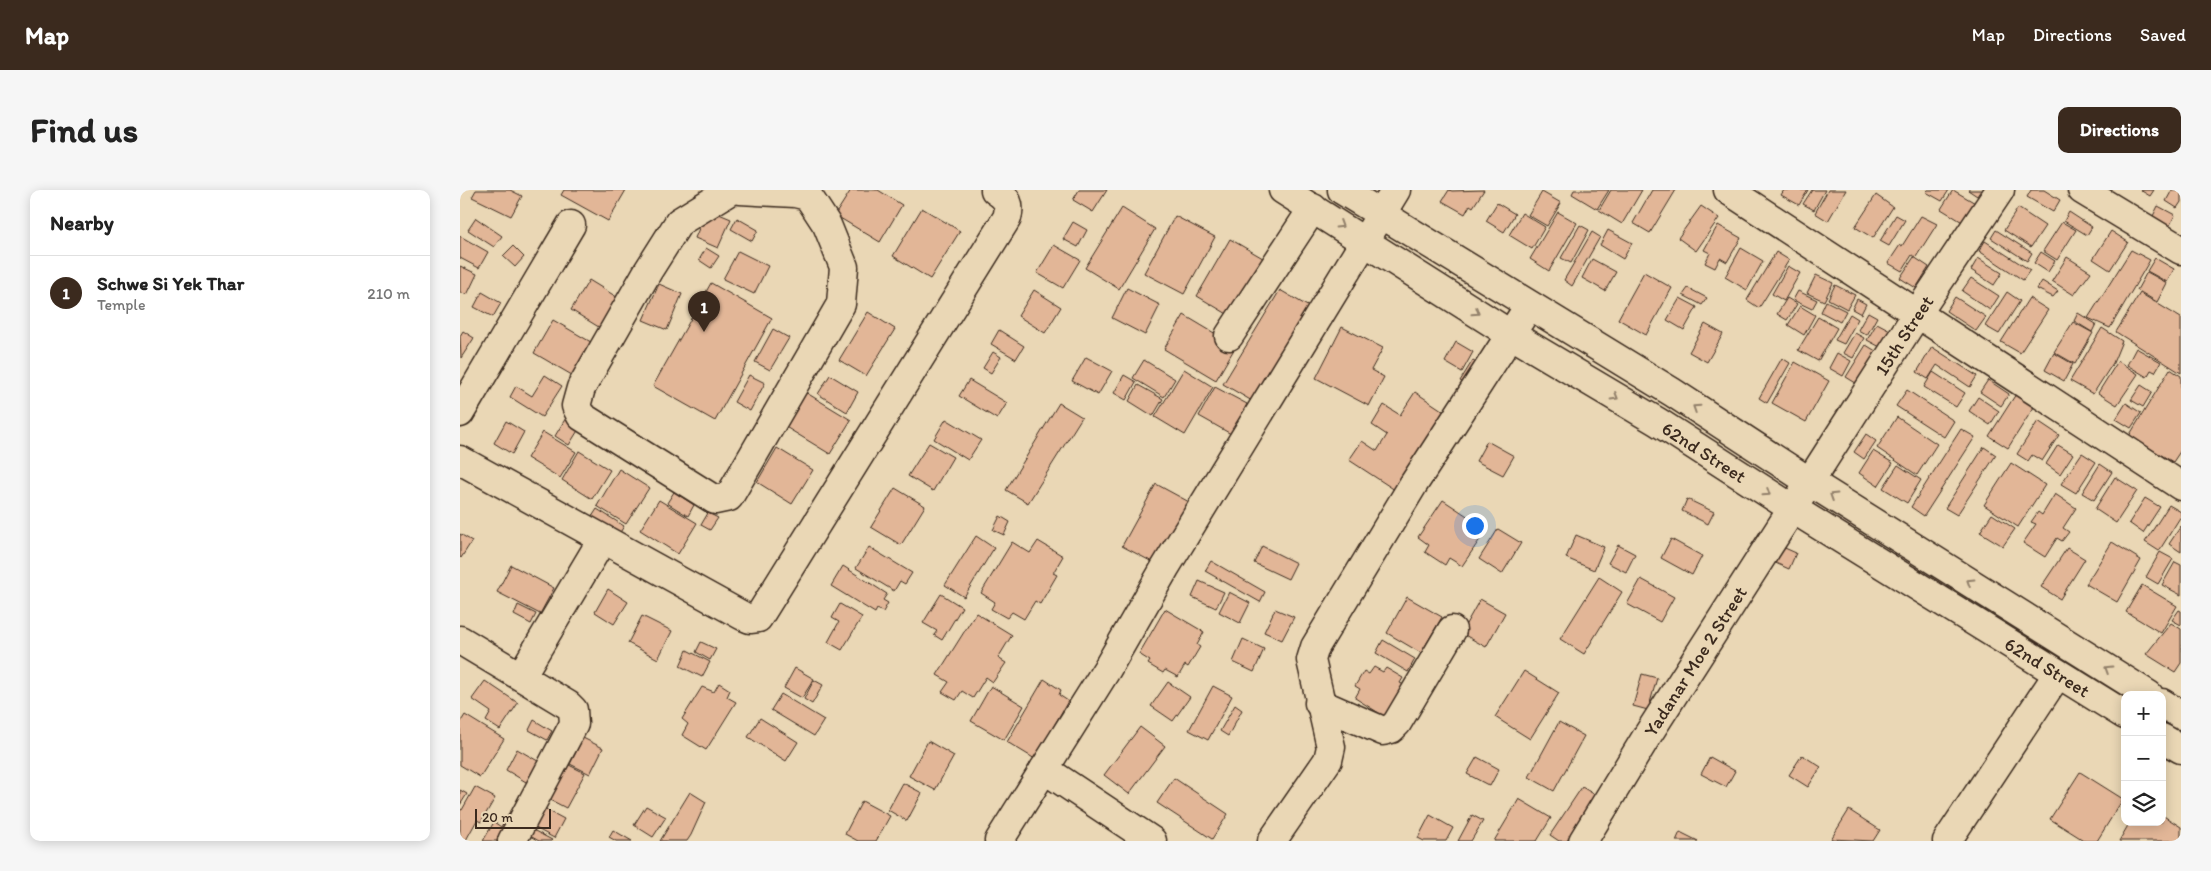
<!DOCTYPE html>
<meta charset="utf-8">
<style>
:root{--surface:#fff;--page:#f6f6f6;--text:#222;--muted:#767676;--line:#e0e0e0;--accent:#3b2a1e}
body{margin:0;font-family:Itim,sans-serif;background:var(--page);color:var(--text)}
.controls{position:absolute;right:15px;bottom:15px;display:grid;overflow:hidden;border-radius:10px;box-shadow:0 2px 12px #0003}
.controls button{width:45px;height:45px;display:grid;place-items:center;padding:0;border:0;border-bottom:1px solid var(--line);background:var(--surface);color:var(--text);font:25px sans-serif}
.scale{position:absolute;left:15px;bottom:12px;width:76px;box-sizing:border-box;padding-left:5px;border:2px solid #3b2a1e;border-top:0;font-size:14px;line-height:18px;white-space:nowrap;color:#3b2a1e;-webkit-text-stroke:4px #ead7b5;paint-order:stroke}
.you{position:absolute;left:1014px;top:335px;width:18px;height:18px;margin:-12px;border:4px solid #fff;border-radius:50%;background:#1a73e8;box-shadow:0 0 0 8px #1a73e833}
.badge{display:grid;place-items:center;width:32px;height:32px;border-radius:50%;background:var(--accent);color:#fff;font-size:16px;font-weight:700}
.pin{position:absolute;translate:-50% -41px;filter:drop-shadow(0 1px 2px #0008)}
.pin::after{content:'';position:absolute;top:26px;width:18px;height:15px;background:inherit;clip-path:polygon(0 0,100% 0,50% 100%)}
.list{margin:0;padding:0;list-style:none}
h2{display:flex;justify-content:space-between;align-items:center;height:65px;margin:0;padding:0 20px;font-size:21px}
h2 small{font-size:16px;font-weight:400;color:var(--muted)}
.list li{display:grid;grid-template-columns:32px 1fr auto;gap:15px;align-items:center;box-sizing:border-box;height:75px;padding:0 20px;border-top:1px solid var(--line)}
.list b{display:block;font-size:19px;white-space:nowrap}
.list p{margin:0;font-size:16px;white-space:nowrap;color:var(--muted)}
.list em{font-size:16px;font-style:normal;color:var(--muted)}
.icon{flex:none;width:28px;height:28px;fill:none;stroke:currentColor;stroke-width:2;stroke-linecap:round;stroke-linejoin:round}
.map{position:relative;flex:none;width:1721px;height:651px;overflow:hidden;border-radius:10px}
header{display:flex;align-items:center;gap:30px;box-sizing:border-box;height:70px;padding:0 25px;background:var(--accent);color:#fff}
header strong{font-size:24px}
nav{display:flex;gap:28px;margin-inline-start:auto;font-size:18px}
.intro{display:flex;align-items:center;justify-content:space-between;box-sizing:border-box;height:120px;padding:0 30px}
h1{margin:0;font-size:35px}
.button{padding:12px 22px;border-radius:10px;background:var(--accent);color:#fff;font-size:18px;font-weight:700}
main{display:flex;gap:30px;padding:0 30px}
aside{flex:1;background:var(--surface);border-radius:10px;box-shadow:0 2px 12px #0003}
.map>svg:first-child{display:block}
</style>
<header>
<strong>Map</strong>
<nav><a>Map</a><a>Directions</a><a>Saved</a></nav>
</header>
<div class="intro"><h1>Find us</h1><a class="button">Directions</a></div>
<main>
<aside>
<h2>Nearby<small></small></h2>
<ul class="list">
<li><span class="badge">1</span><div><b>Schwe Si Yek Thar</b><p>Temple</p></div><em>210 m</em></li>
</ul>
</aside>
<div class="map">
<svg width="1721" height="651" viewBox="0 0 1721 651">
<rect width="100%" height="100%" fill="#ead7b5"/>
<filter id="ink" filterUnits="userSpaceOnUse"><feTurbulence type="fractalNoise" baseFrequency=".02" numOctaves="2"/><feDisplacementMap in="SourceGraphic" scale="10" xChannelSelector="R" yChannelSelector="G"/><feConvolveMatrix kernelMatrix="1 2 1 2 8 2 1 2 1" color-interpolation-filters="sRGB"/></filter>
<g filter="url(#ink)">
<path fill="#e2b697" stroke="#3b2a1e" d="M16 0H50L62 6 51 26 12 7Z
M104 0H166L148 31 101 5Z
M391 0H418L442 15 420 52 375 25Z
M619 0H647L633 22 613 10Z
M989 0 992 1 1024 0 1013 17 1010 15 1005 24 982 11Z
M1114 0H1149L1137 19 1112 4Z
M1151 0H1182L1162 34 1139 20Z
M1192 0H1216L1190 43 1173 33Z
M1324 0H1348L1339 15 1321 5Z
M1352 0H1365L1354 20 1343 14Z
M1368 0H1386L1368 31 1355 23Z
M1468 0H1489L1482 11 1466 2Z
M1493 0 1517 14 1504 33 1481 19Z
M1508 0H1521L1517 6Z
M1571 0H1584L1600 10 1593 22 1567 7Z
M1680 0H1694L1690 6Z
M1712 0H1721V12L1717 18 1706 11Z
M1082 2 1101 13 1087 36 1068 25Z
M1416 5 1433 17 1413 48 1395 37Z
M1037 13 1055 24 1044 42 1026 31Z
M1241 16 1259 28 1236 61 1218 48Z
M1698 16 1715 25 1709 37 1692 28Z
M462 18 500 41 470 89 433 66Z
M662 18 695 39 659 99 625 78Z
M1558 18 1585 36 1571 57 1544 40Z
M247 19 271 29 258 58 235 48Z
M1098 22 1117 33 1089 81 1070 69Z
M1609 22 1632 37 1627 45 1604 31Z
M1062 23 1085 37 1072 59 1049 45Z
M1436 25 1445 30 1429 56 1420 51Z
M715 26 755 47 724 104 684 83Z
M1461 26 1477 34 1456 67 1452 65 1442 81 1428 73 1440 55 1442 56Z
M16 28 42 46 34 57 8 40Z
M277 28 298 40 292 51 271 39Z
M613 32 627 40 618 57 603 49Z
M1602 32 1616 40 1597 70 1583 61Z
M1120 35 1129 40 1111 73 1101 68Z
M1258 35 1281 48 1267 72 1260 68 1255 78 1245 73 1250 63 1244 60Z
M1148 40 1172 53 1163 69 1140 55Z
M1536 40 1572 63 1567 71 1531 48Z
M1651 41 1668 52 1650 80 1633 69Z
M1132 42 1140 47 1112 96 1104 90Z
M0 46 28 62 19 78 0 68Z
M770 49 808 71 774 128 737 106Z
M1525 51 1570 80 1563 90 1519 61Z
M594 55 620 70 603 98 577 83Z
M53 56 64 67 55 77 43 66Z
M246 58 259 66 251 78 239 70Z
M1281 58 1303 71 1287 100 1265 87Z
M1671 60 1690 70 1650 138 1628 128Z
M278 61 308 76 294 104 263 89Z
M1316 62 1329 70 1299 118 1287 110Z
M1581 62 1595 71 1588 82 1574 73Z
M1454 67 1469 77 1456 98 1440 88Z
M1607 67 1631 82 1614 105 1592 91Z
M1518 68 1542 83 1534 95 1511 80Z
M1695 68 1714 79 1707 92 1687 81Z
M1132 69 1156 82 1145 101 1122 88Z
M0 76 17 84 7 105 0 102Z
M1328 76 1340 83 1324 111 1312 104Z
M1184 82 1212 98 1186 145 1158 129Z
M1687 82 1707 93 1697 112 1677 100Z
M1356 85 1373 93 1364 111 1347 103Z
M1511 88 1539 106 1530 120 1502 101Z
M129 90 160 109 142 139 111 120Z
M1582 91 1598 101 1593 107 1577 99Z
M251 93 312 128 255 231 193 196Z
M199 94 222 104 207 140 183 130Z
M1375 95 1395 105 1387 119 1368 109Z
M667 98 700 115 685 145 652 128Z
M1228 98 1247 108 1242 115 1223 105Z
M574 100 601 117 585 143 558 126Z
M820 100 856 121 799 215 763 194Z
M1338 101 1357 110 1352 119 1333 110Z
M22 102 41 113 33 127 14 117Z
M1547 102 1560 111 1539 144 1525 136Z
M1680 103 1721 128V183L1656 142Z
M1495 107 1526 127 1516 141 1486 121Z
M1220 108 1237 117 1224 140 1207 130Z
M1327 108 1337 114 1327 130 1317 124Z
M1569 108 1588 120 1560 163 1541 152Z
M1397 109 1406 114 1401 124 1392 119Z
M1366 111 1386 121 1380 132 1361 122Z
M1340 116 1355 125 1344 145 1328 135Z
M408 122 435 139 406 186 379 170Z
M1408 122 1417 127 1407 145 1398 140Z
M1618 123 1636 134 1632 142 1614 131Z
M1390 124 1398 129 1384 154 1375 150Z
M724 125 776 156 756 190 704 159Z
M1358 127 1377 138 1358 171 1338 160Z
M93 130 136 155 117 188 74 163Z
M1613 132 1633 143 1615 174 1594 162Z
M1417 133 1432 141 1422 158 1407 150Z
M1245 134 1263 144 1247 172 1229 162Z
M882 137 923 158 911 180 924 187 909 216 856 188Z
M1642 138 1662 151 1653 173 1633 204 1610 191Z
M313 139 329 148 310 180 295 172Z
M539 140 564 156 556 169 531 154Z
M3 141 14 148 1 168 0 146Z
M1395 143 1404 148 1393 168 1383 163Z
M996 152 1013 162 1002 182 985 172Z
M1406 155 1419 163 1399 195 1386 187Z
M1472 157 1517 186 1510 197 1477 175 1468 189 1457 182Z
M1676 158 1701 172 1695 182 1691 180 1687 187 1667 175Z
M533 162 541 167 531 183 523 178Z
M1377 163 1391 171 1383 186 1369 178Z
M1594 163 1613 174 1604 191 1585 180Z
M626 167 652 181 638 205 612 191Z
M1322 168 1330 173 1307 213 1299 208Z
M684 170 715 189 704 207 673 188Z
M1013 170 1026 178 1014 199 1000 191Z
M1658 171 1678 184 1657 215 1638 203Z
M1335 172 1369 191 1346 232 1312 213Z
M724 179 753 197 725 245 695 227Z
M1710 179 1721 186V260L1713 272 1669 246Z
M1473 182 1505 203 1496 217 1464 197Z
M85 185 102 196 82 227 50 207 56 196 72 206Z
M289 185 305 193 290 221 274 212Z
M370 185 398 202 387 222 358 204Z
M664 185 676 192 666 210 654 203Z
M509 190 547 213 537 229 499 206Z
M1528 190 1549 204 1541 216 1520 202Z
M678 195 703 209 693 226 669 211Z
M1681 195 1692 202 1683 217 1671 210Z
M755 197 787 214 771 244 739 226Z
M1447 200 1494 231 1484 247 1436 216Z
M345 202 391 230 370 264 324 236Z
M955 202 988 224 938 302 889 270 902 251 917 261 927 245 912 235 924 215 940 225Z
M1556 204 1574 217 1548 258 1529 246Z
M1518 207 1539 221 1530 235 1509 221Z
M599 213 622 227 568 313 546 300Z
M1666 213 1681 223 1671 238 1656 229Z
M107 226 122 234 109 255 95 246Z
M1437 227 1477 254 1457 285 1417 258Z
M486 229 521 250 508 270 474 249Z
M46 231 64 242 52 264 34 253Z
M1578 231 1599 245 1582 271 1572 265 1568 271 1557 264Z
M1501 239 1515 247 1464 326 1451 317Z
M83 242 116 262 100 288 67 268Z
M1406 244 1416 251 1404 269 1394 262Z
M1027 251 1054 266 1043 285 1016 271Z
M469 253 493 267 473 301 448 286Z
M1598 255 1613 264 1600 284 1586 274Z
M1524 257 1536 265 1497 325 1485 318Z
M317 258 353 280 332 314 297 292Z
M119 261 150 280 132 309 102 290Z
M1413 261 1433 273 1418 296 1399 283Z
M1622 263 1636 272 1616 303 1601 294Z
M1551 273 1585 295 1558 337 1524 315Z
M1640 274 1652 282 1634 310 1622 303Z
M1438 275 1461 290 1447 313 1423 298Z
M159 279 189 298 166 334 137 316Z
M1655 287 1677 301 1656 333 1635 319Z
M696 294 731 313 698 375 662 356Z
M435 298 465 316 441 355 411 337Z
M214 302 234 315 228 326 207 313Z
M1595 304 1616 318 1603 338 1609 342 1602 351 1597 348 1585 367 1563 353 1576 334 1571 332 1578 322 1582 325Z
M1685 308 1700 317 1683 343 1669 333Z
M1227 309 1254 322 1248 334 1222 321Z
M199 310 237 333 218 364 180 340Z
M983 310 1027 339 1002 376 989 368 985 375 965 362 969 355 958 347Z
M1709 315 1721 322V326L1699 361 1685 352Z
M137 319 164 336 156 349 128 333Z
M248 323 258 328 250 340 241 335Z
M1532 324 1555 339 1543 356 1520 342Z
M540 326 550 332 544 345 533 340Z
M1721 336V362L1709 354Z
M1038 339 1061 353 1042 384 1019 369Z
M0 344 12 351 1 368 0 367Z
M1116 345 1144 357 1134 380 1106 368Z
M516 346 534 358 504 407 485 395Z
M1211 349 1242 366 1232 385 1201 368Z
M578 351 603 366 593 383 597 385 580 414 575 411 564 429 552 422 547 428 531 419 535 412 521 403 552 352 570 363Z
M1652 352 1681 370 1657 412 1626 394Z
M1158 355 1175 364 1166 382 1148 373Z
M1318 355 1336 363 1329 379 1311 371Z
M802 356 836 373 828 389 794 373Z
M409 357 452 383 445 394 440 391 434 401 396 378Z
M1607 358 1625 369 1600 409 1581 397Z
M1700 362 1713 369 1698 394 1686 387Z
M751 371 805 402 800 412 745 381Z
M1715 372 1721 375V405L1702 395Z
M51 375 94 398 80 424 37 402Z
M383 376 427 404 423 410 428 413 423 422 417 419 415 423 371 396Z
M1139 387 1162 402 1124 464 1100 449Z
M1181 389 1214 407 1200 432 1167 414Z
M739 391 764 402 756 418 732 407Z
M1682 395 1717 416 1701 443 1666 422Z
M148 399 168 412 154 434 135 422Z
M769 402 790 413 780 433 759 422Z
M481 404 502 417 482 450 474 445 477 441 463 433Z
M947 407 982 427 961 463 927 443Z
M1020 409 1045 423 1026 457 1001 443Z
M380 414 402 427 382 460 368 452 379 432 372 428Z
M58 415 76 424 71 434 54 425Z
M705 419 744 442 737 455 740 457 728 477 725 475 718 487 705 480 703 483 688 474 690 471 679 464Z
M815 419 834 427 822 450 804 442Z
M1719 420 1721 421V435L1712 430Z
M516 423 552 445 538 468 546 473 533 492 526 487 513 508 502 501 496 510 482 502 489 492 477 485Z
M182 426 212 441 198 469 168 453Z
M1711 433 1721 439V473L1715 482 1686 464Z
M783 449 804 459 794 482 773 472Z
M923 450 955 469 948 482 916 463Z
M241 452 256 459 250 470 236 462Z
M227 460 250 472 242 487 220 476Z
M914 477 923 482 926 478 943 488 940 493 950 498 930 530 895 508 900 499 895 496 904 481 909 484Z
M335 478 354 489 342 508 324 498Z
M1064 481 1099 503 1070 549 1035 527Z
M1182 484 1197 488 1188 520 1173 516Z
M584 489 601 500 599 505 608 511 575 569 547 552Z
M354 490 363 495 352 514 344 509Z
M25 491 58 513 40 540 26 531 31 522 12 509Z
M708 492 730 507 713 531 691 516Z
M259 493 270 500 267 507 276 512 246 560 222 545 228 534 222 529 242 497 254 502Z
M531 496 564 516 544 550 511 531Z
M753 496 772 506 748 550 729 540Z
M321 504 364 530 354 546 311 520Z
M775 515 782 520 768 546 760 541Z
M5 525 44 549 20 587 0 575V533Z
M300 528 338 552 326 571 288 547Z
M74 530 92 541 87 550 69 540Z
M1099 532 1124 546 1094 601 1069 587Z
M680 537 705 556 669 604 644 585Z
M123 548 143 558 130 584 110 574Z
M468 551 494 566 475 600 449 586Z
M57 559 83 574 71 595 46 580Z
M1342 565 1361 577 1348 597 1329 585Z
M1017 567 1039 579 1030 596 1007 584Z
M1250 567 1275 581 1266 597 1241 584Z
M101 571 125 583 106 618 83 606Z
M1620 582 1663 609 1637 651H1625L1590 629Z
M714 588 768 624 752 649 697 613Z
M443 593 462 603 447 631 428 620Z
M15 597 35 608 21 632 17 630 6 650 0 646V619L2 620Z
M1122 597 1137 606 1107 651H1099L1090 645Z
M0 600 7 604 0 615Z
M230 602 246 612 231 645 227 651H200Z
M1059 609 1091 628 1077 651H1034Z
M402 611 430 626 416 651H398L385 644Z
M78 615 104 629 94 648 68 634Z
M186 616 206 627 193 647 174 635Z
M1389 620 1420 640 1413 651 1371 649Z
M50 621 63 628 50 651H23L34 632 41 637Z
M970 625 993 638 986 651H964L958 648Z
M1012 625 1023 631 1011 651H998Z
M1702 625 1721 637V651H1659L1670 632H1702Z
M73 640 92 650 91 651H79L70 646Z
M153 640 172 651H156L149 647Z
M1220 642 1238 651H1216Z"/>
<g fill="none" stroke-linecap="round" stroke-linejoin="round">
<g stroke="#3b2a1e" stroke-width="31">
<g id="minor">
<path d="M271 0 219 32 188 81 121 198 116 216 121 226 255 310 269 307 381 114 384 77 367 35 348 6 335 3 280 0"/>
<path d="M1268 0 1721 296"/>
<path d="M1622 0 1721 60"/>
<path d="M769 146 853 18"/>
<path d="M0 223 111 35"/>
<path d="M0 270 283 426 290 429 298 428 547 28C551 14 547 8 535 0"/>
<path d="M0 450 108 515 113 520 114 534 52 651"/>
<path d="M61 486 142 350"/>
<path d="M859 513 923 541 931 539 937 533 992 440"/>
<path d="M584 579 692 651"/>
<path d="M539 651 647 479 705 378 936 0"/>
<path d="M812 651 868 570 871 557 851 470 855 457 953 295 1069 116"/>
<path id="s1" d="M1123 651 1187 546 1457 124 1540 0"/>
<path d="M1487 651 1597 485"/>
</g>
</g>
<g stroke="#3b2a1e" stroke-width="31">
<g id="major">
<path id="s2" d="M823 0 1050 144 1198 232 1333 319 1665 525"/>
<path d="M882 0 1212 202 1350 292 1689 505"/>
<path d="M1702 513 1721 525"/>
<path d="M1702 548 1721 559"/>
</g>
</g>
<use href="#minor" stroke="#ead7b5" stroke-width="28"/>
<use href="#major" stroke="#ead7b5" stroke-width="28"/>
</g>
<defs><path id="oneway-chevron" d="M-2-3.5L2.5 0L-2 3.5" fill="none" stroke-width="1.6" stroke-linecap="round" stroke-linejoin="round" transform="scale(1.25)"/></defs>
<g stroke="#92806a">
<use href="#oneway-chevron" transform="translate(880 35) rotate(32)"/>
<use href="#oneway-chevron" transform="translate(1016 122) rotate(33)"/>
<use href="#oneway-chevron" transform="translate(1155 207) rotate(31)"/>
<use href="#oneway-chevron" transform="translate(1236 218) rotate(-147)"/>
<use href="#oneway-chevron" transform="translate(1307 303) rotate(33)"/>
<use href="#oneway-chevron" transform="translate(1373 306) rotate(-148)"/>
<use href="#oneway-chevron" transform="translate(1510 392) rotate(-148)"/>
<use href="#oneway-chevron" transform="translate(1648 479) rotate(-148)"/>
</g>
</g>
<g text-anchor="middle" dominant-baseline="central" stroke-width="4.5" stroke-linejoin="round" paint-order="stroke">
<g font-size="19" fill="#3b2a1e" stroke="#ead7b5">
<text stroke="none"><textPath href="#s1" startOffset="599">15th Street</textPath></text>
<text stroke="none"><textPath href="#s2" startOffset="496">62nd Street</textPath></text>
<text stroke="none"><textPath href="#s1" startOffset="212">Yadanar Moe 2 Street</textPath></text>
<text stroke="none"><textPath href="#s2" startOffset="901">62nd Street</textPath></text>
</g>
</g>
</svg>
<div class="controls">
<button>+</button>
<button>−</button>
<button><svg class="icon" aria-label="layers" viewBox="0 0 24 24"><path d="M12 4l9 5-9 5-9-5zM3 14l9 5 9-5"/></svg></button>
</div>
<div class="scale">20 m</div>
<div class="you"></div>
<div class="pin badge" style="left:244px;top:142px">1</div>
</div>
</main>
